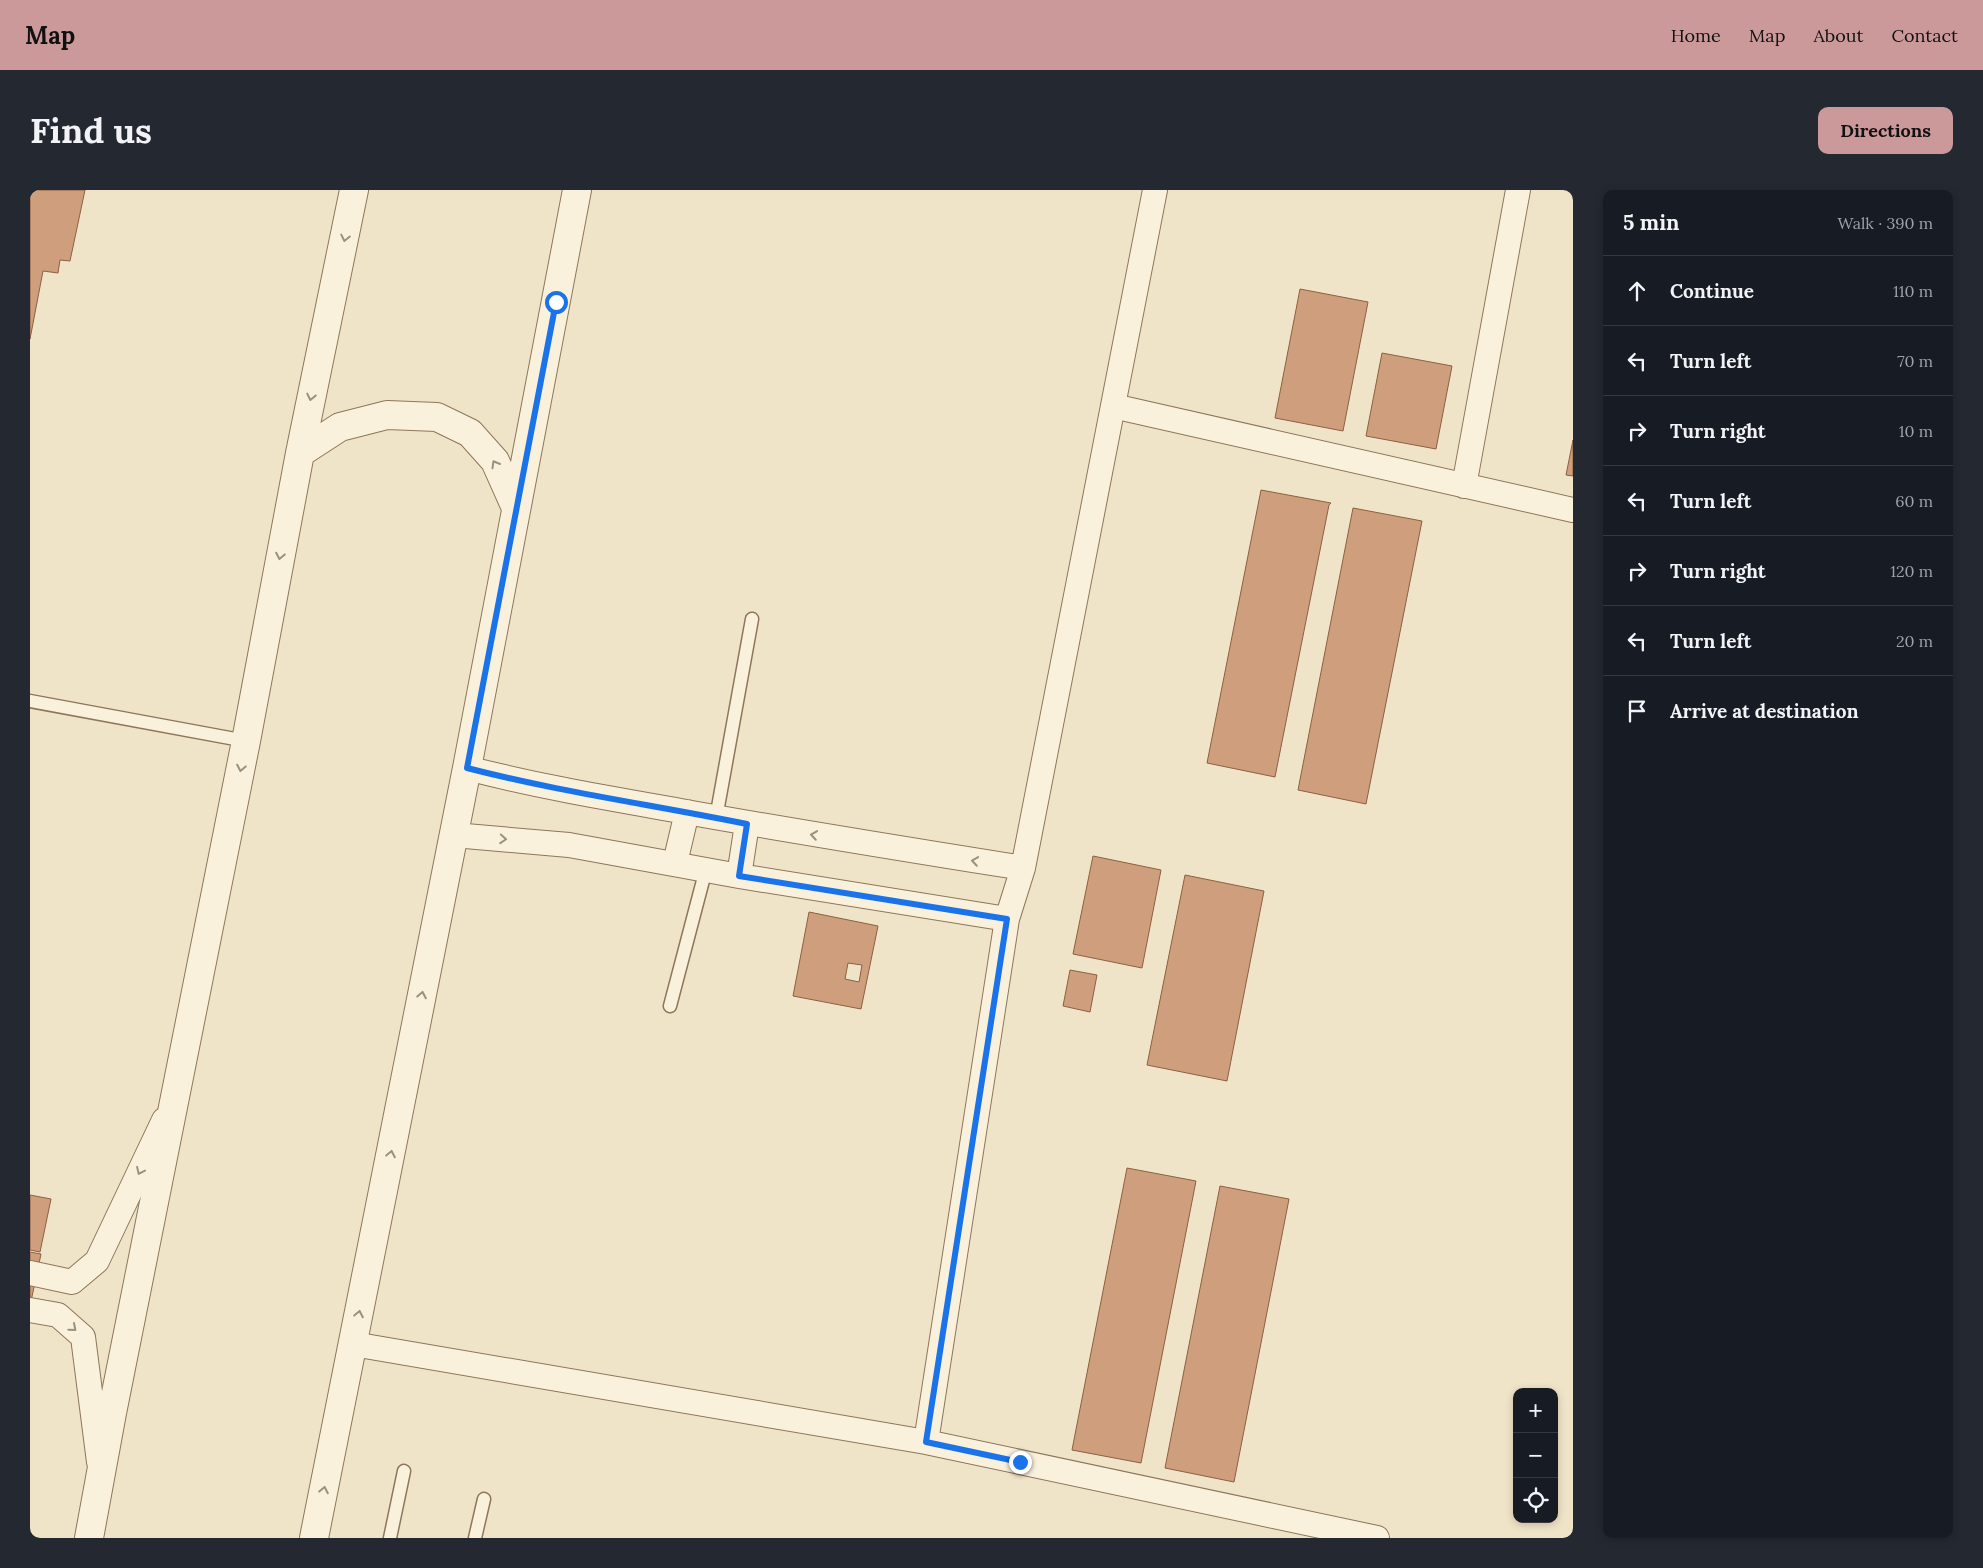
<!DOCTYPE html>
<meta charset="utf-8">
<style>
:root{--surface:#171b24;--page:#242831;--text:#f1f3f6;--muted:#9ea1a6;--line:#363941;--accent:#cc999b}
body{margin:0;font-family:Lora,serif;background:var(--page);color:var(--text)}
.controls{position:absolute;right:15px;bottom:15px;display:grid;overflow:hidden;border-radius:10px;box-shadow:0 2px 8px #0003}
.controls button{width:45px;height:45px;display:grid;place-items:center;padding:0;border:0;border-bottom:1px solid var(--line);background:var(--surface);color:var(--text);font:25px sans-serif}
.stop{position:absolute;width:15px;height:15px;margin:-11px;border:4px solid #1a73e8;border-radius:50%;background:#fff}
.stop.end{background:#1a73e8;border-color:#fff;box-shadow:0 1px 5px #0008}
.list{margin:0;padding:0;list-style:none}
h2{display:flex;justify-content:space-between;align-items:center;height:65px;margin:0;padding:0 20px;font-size:21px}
h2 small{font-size:16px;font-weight:400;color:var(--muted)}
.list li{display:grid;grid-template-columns:32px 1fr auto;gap:15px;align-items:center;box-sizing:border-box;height:70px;padding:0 20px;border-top:1px solid var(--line)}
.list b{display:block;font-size:19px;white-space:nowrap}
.list em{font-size:16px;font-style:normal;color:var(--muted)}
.icon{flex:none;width:28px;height:28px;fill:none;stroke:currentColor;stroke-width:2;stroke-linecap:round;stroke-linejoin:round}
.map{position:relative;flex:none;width:1543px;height:1348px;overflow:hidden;border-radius:10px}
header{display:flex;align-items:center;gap:30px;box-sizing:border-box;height:70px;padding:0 25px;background:var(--accent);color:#111}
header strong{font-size:24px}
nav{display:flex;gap:28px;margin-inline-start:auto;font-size:18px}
.intro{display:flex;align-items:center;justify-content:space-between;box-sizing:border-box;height:120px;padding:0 30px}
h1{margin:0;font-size:35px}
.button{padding:12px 22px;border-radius:10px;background:var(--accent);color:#111;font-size:18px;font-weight:700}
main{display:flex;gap:30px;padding:0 30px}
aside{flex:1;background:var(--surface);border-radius:10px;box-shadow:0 2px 8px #0003}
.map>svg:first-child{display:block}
</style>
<header>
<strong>Map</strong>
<nav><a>Home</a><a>Map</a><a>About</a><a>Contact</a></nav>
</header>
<div class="intro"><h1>Find us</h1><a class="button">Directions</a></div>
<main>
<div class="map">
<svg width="1543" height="1348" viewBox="0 0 1543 1348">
<rect width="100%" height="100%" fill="#f0e4c8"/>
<path fill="#cf9f7d" stroke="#8d5f41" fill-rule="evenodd" d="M0 0H55L40 71 30 70 28 83 13 81 0 149Z
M1270 99 1338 112 1313 241 1245 228Z
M1352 163 1422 176 1406 259 1336 246Z
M1543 250V286L1536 285Z
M1231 300 1301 313 1299 315 1245 587 1177 573Z
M1323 318 1392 331 1336 614 1268 600Z
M1063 666 1131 680 1112 778 1043 764Z
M1155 685 1234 701 1197 891 1117 875Z
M779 722 848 736 831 819 763 806ZM818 773 832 775 829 792 815 789Z
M1040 780 1067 785 1060 822 1033 816Z
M1097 978 1166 991 1111 1273 1042 1260Z
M1190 996 1259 1009 1204 1292 1135 1278Z
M0 1005 21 1009 10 1062 0 1060Z
M0 1062 11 1064 0 1116Z"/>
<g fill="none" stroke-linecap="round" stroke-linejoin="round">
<g stroke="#8d765c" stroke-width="15">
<path id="service" d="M0 511 216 551
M686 628 722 429
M640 816 676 679
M360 1348 374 1281
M445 1348 454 1309"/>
</g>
<g stroke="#8d765c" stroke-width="26">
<path id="minor" d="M1083 216 1543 320
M1434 296 1488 0
M437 578C510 597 583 609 656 622 768 642 880 660 993 678
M424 645 539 655 709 686 977 729
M645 673 657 622
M709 686 717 634
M0 1083 42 1092 67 1071 134 930
M0 1120 28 1125 53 1147 69 1272
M323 1154 896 1252 1347 1348
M896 1252 977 729 993 678 1125 0"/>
</g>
<g stroke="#8d765c" stroke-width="30">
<path id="tertiary" d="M270 263 310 237 357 225 407 227 440 243 465 271 486 318
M59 1348 82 1223 216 551 270 263 324 0
M284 1348 437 578 547 0"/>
</g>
<use href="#service" stroke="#faf1dc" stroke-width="12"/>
<use href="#minor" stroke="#faf1dc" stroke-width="24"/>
<use href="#tertiary" stroke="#faf1dc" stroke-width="28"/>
</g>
<defs><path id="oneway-chevron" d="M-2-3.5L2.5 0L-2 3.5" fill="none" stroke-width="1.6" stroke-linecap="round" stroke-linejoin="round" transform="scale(1.25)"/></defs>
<g stroke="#9c907e">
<use href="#oneway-chevron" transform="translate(315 48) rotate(102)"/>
<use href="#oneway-chevron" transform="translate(281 207) rotate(102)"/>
<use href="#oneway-chevron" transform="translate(465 274) rotate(-120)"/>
<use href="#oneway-chevron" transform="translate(250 366) rotate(101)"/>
<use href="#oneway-chevron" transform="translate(211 578) rotate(101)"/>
<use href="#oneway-chevron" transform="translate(784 645) rotate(-171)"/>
<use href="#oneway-chevron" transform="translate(473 649) rotate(4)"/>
<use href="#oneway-chevron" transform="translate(945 671) rotate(-171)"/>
<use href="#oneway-chevron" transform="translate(392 805) rotate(-79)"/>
<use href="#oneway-chevron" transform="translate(361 964) rotate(-79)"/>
<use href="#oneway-chevron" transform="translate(110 981) rotate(115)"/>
<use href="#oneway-chevron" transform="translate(329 1124) rotate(-79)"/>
<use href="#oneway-chevron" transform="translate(43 1138) rotate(41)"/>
<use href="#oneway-chevron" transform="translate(294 1300) rotate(-79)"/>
</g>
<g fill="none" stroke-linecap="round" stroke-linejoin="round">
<path stroke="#1a73e8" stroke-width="6" d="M526 112 437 578C530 602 624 615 717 634L709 686 977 729 896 1252 990 1272"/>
</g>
</svg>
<div class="controls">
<button>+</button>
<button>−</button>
<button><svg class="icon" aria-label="locate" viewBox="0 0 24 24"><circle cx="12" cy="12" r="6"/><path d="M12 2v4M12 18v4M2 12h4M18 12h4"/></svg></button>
</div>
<div class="stop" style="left:526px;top:112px"></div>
<div class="stop end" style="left:990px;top:1272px"></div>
</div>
<aside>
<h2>5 min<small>Walk · 390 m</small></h2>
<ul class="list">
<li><svg class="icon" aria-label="ahead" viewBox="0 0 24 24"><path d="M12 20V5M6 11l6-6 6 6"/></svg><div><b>Continue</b></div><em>110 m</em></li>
<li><svg class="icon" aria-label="left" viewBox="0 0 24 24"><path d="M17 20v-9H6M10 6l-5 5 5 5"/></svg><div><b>Turn left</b></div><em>70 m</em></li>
<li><svg class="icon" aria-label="right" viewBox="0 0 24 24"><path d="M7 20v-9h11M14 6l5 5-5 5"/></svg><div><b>Turn right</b></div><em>10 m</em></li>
<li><svg class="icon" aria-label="left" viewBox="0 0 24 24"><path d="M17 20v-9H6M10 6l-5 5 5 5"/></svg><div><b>Turn left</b></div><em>60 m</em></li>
<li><svg class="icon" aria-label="right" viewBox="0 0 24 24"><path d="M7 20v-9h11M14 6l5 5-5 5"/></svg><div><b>Turn right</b></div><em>120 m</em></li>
<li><svg class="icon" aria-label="left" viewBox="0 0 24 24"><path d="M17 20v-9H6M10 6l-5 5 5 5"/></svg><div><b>Turn left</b></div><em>20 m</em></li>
<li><svg class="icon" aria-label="arrive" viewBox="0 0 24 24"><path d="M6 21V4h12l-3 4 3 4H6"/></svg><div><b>Arrive at destination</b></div></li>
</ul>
</aside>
</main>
